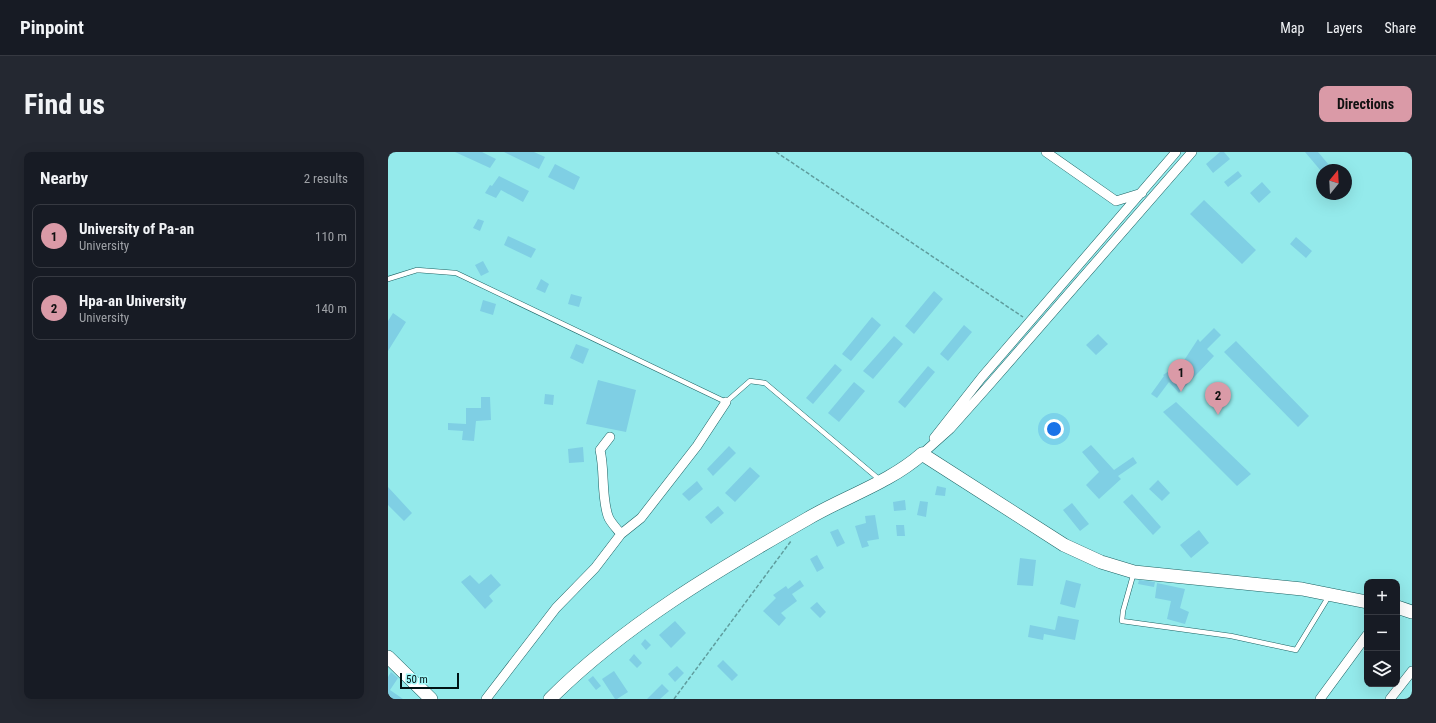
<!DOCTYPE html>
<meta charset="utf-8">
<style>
:root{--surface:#171b24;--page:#242831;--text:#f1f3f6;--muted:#9ea1a6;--line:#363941;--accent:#da9aa7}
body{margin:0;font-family:"Roboto Condensed",sans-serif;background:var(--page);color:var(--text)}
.controls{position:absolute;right:12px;bottom:12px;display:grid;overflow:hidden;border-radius:8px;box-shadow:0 4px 16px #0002}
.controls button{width:36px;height:36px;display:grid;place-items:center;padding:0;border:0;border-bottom:1px solid var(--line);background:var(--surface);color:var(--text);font:20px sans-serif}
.compass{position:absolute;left:928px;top:12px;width:36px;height:36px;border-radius:50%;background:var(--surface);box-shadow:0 4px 16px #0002;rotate:18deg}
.scale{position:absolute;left:12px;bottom:10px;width:59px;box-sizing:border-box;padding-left:4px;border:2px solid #001314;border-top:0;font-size:11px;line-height:14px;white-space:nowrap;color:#001314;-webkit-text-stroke:3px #a1f8f8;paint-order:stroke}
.you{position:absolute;left:666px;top:277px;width:14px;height:14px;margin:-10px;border:3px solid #fff;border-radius:50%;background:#1a73e8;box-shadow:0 0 0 6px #1a73e833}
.badge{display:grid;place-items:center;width:26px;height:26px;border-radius:50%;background:var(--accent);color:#111;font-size:13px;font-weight:700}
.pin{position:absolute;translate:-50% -33px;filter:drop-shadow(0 1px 2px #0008)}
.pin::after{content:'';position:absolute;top:21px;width:14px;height:12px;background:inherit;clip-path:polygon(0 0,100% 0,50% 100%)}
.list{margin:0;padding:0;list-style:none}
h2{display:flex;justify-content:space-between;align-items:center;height:52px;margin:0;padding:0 16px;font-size:17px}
h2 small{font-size:13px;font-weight:400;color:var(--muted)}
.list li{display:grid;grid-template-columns:26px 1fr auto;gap:12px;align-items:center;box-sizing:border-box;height:64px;margin:0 8px 8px;padding:0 8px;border:1px solid var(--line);border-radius:8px}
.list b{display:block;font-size:15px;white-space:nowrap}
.list p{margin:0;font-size:13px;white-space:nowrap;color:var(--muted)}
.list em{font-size:13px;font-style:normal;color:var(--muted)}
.icon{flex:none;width:22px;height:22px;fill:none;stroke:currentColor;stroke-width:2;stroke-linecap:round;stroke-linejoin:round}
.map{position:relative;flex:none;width:1024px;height:547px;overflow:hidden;border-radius:8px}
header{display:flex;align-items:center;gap:24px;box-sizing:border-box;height:56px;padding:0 20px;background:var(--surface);border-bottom:1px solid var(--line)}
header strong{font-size:19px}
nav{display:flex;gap:22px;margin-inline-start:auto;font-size:14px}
.intro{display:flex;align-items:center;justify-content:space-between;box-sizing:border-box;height:96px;padding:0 24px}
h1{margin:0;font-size:28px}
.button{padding:10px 18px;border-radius:8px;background:var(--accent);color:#111;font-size:14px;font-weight:700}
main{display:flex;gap:24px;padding:0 24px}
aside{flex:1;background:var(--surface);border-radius:8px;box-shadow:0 4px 16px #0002}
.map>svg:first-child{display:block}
</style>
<header>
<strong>Pinpoint</strong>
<nav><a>Map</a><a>Layers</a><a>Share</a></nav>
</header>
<div class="intro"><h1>Find us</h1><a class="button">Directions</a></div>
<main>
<aside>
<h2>Nearby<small>2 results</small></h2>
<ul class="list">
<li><span class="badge">1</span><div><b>University of Pa-an</b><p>University</p></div><em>110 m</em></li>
<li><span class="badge">2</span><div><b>Hpa-an University</b><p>University</p></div><em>140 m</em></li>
</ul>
</aside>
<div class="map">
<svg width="1024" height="547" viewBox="0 0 1024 547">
<rect width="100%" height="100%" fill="#94eaeb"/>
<path fill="#7fcfe4" d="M67 0H94L108 7 102 16Z
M116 0H146L157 5 151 17Z
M832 0H836L842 7 825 21 818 12Z
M917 0H930L941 13 933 19Z
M167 12 192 25 186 38 160 25Z
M850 19 854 24 840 35 836 30Z
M111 24 141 39 135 50 113 38 108 46 97 41 102 33 104 34Z
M874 30 883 40 871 51 862 41Z
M816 48 868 98 854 112 802 62Z
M90 67 96 69 92 79 85 76Z
M120 84 148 97 143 106 116 93Z
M908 85 924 99 918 106 902 92Z
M95 109 101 120 93 124 87 113Z
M153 127 161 132 157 141 148 137Z
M546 139 555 147 526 182 517 174Z
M183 142 194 145 191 155 180 152Z
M95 148 108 152 105 163 92 159Z
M5 161 18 170 0 199V169Z
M484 165 493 173 463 209 454 202Z
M576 173 584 180 560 209 552 202Z
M826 176 833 183 819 197 826 204 791 241 781 230 769 246 763 242 776 224 775 223 795 210 810 187 812 190Z
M710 182 720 192 708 203 698 193Z
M506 184 515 192 485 227 475 219Z
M848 189 921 264 910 275 836 200Z
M188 192 201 197 195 212 182 206Z
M447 212 454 218 425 252 418 246Z
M540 214 547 220 517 256 510 250Z
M210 228 248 238 238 280 198 272Z
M466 230 477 239 451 270 440 261Z
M157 242 166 243 165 253 156 252Z
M93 245H102L103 268 88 269 86 289 74 288 75 279 60 278V271L78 272V256H93Z
M788 250 863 322 849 334 775 260Z
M703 293 726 318 745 305 749 311 730 324 733 327 711 347 698 333 711 320 694 300Z
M341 294 348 301 325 324 319 317Z
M195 295 196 310 181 311 180 297Z
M362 315 372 324 347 350 337 341Z
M770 328 782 341 774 349 761 337Z
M309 329 315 337 301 349 294 342Z
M549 334 558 336 557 344 547 343Z
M0 335 24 361 16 369 0 353Z
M744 342 773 375 765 383 735 350Z
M517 348 518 358 506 359 505 350Z
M532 349 540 350 538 365 529 363Z
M684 351 701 372 692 379 675 358Z
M330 354 336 361 323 372 317 365Z
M487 363 491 387 479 389 481 394 474 396 467 374 478 371 477 364Z
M508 373H516L517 384H509Z
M450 377 457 391 449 395 442 380Z
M811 378 821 391 803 406 792 393Z
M429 403 436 416 429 420 422 407Z
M632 406 648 408 645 434 629 433Z
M103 422 113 433 101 444 105 449 97 457 73 430 82 423 91 432Z
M412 428 416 434 404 442 409 449 393 461 398 466 391 474 375 459 388 446 385 443 398 434 400 437Z
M678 428 693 432 687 456 672 452Z
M751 428 767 430 766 435 750 432Z
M769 431 797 437 792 456 801 460 797 472 779 467 783 449 767 446Z
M429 450 438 460 432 466 422 456Z
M670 464 691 468 687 488 656 482 655 488 640 485 642 473 667 478Z
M287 469 298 481 283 496 271 483Z
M257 487 263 493 258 498 253 492Z
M246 502 254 511 249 516 241 508Z
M335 508 350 523 344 529 329 514Z
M289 514 296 521 287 530 280 522Z
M226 519 240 540 229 547H227L214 527Z
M3 520 10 526 2 538 15 547H0V525Z
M205 524 213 534 208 538 200 528Z
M274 532 281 539 272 547H259Z"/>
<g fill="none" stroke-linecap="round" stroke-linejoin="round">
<g stroke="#1c6263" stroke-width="5.5">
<path id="lane" d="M0 127 29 118 68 121 338 250 362 229 377 231 492 328
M746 420 735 459 734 469 843 484 908 498 941 444"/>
</g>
<g stroke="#1c6263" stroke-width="10">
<path id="street" d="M658 0 728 49 754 41
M222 285 212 298C217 319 213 343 220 364 222 370 229 377 233 382
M546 286 594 225 788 0
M534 302 562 277 602 232 804 0
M98 547 168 456 207 416 233 382 253 366 309 294 338 250
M932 547 979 483
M1002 547 1024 519"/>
</g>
<g stroke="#1c6263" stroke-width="14">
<path id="secondary" d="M1009 455 1024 460
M0 505 43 547
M162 547C236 473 328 419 419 367 456 345 501 331 534 302L676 393 713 410 746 420 914 437 979 450"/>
</g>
<path stroke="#5f9d9e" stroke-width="1.5" stroke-dasharray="4 2" stroke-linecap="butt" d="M388 0 635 165
M286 547 403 389"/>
<use href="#lane" stroke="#fff" stroke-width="4.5"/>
<use href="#street" stroke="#fff" stroke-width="9"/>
<use href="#secondary" stroke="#fff" stroke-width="13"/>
</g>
</svg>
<div class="controls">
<button>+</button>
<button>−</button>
<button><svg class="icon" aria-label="layers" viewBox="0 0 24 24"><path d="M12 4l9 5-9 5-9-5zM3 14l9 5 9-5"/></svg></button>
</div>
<svg class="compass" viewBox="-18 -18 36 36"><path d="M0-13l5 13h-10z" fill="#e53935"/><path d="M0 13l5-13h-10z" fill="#9ea1a6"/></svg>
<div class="scale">50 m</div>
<div class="you"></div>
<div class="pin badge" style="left:793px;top:240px">1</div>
<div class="pin badge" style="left:830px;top:263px">2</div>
</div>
</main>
